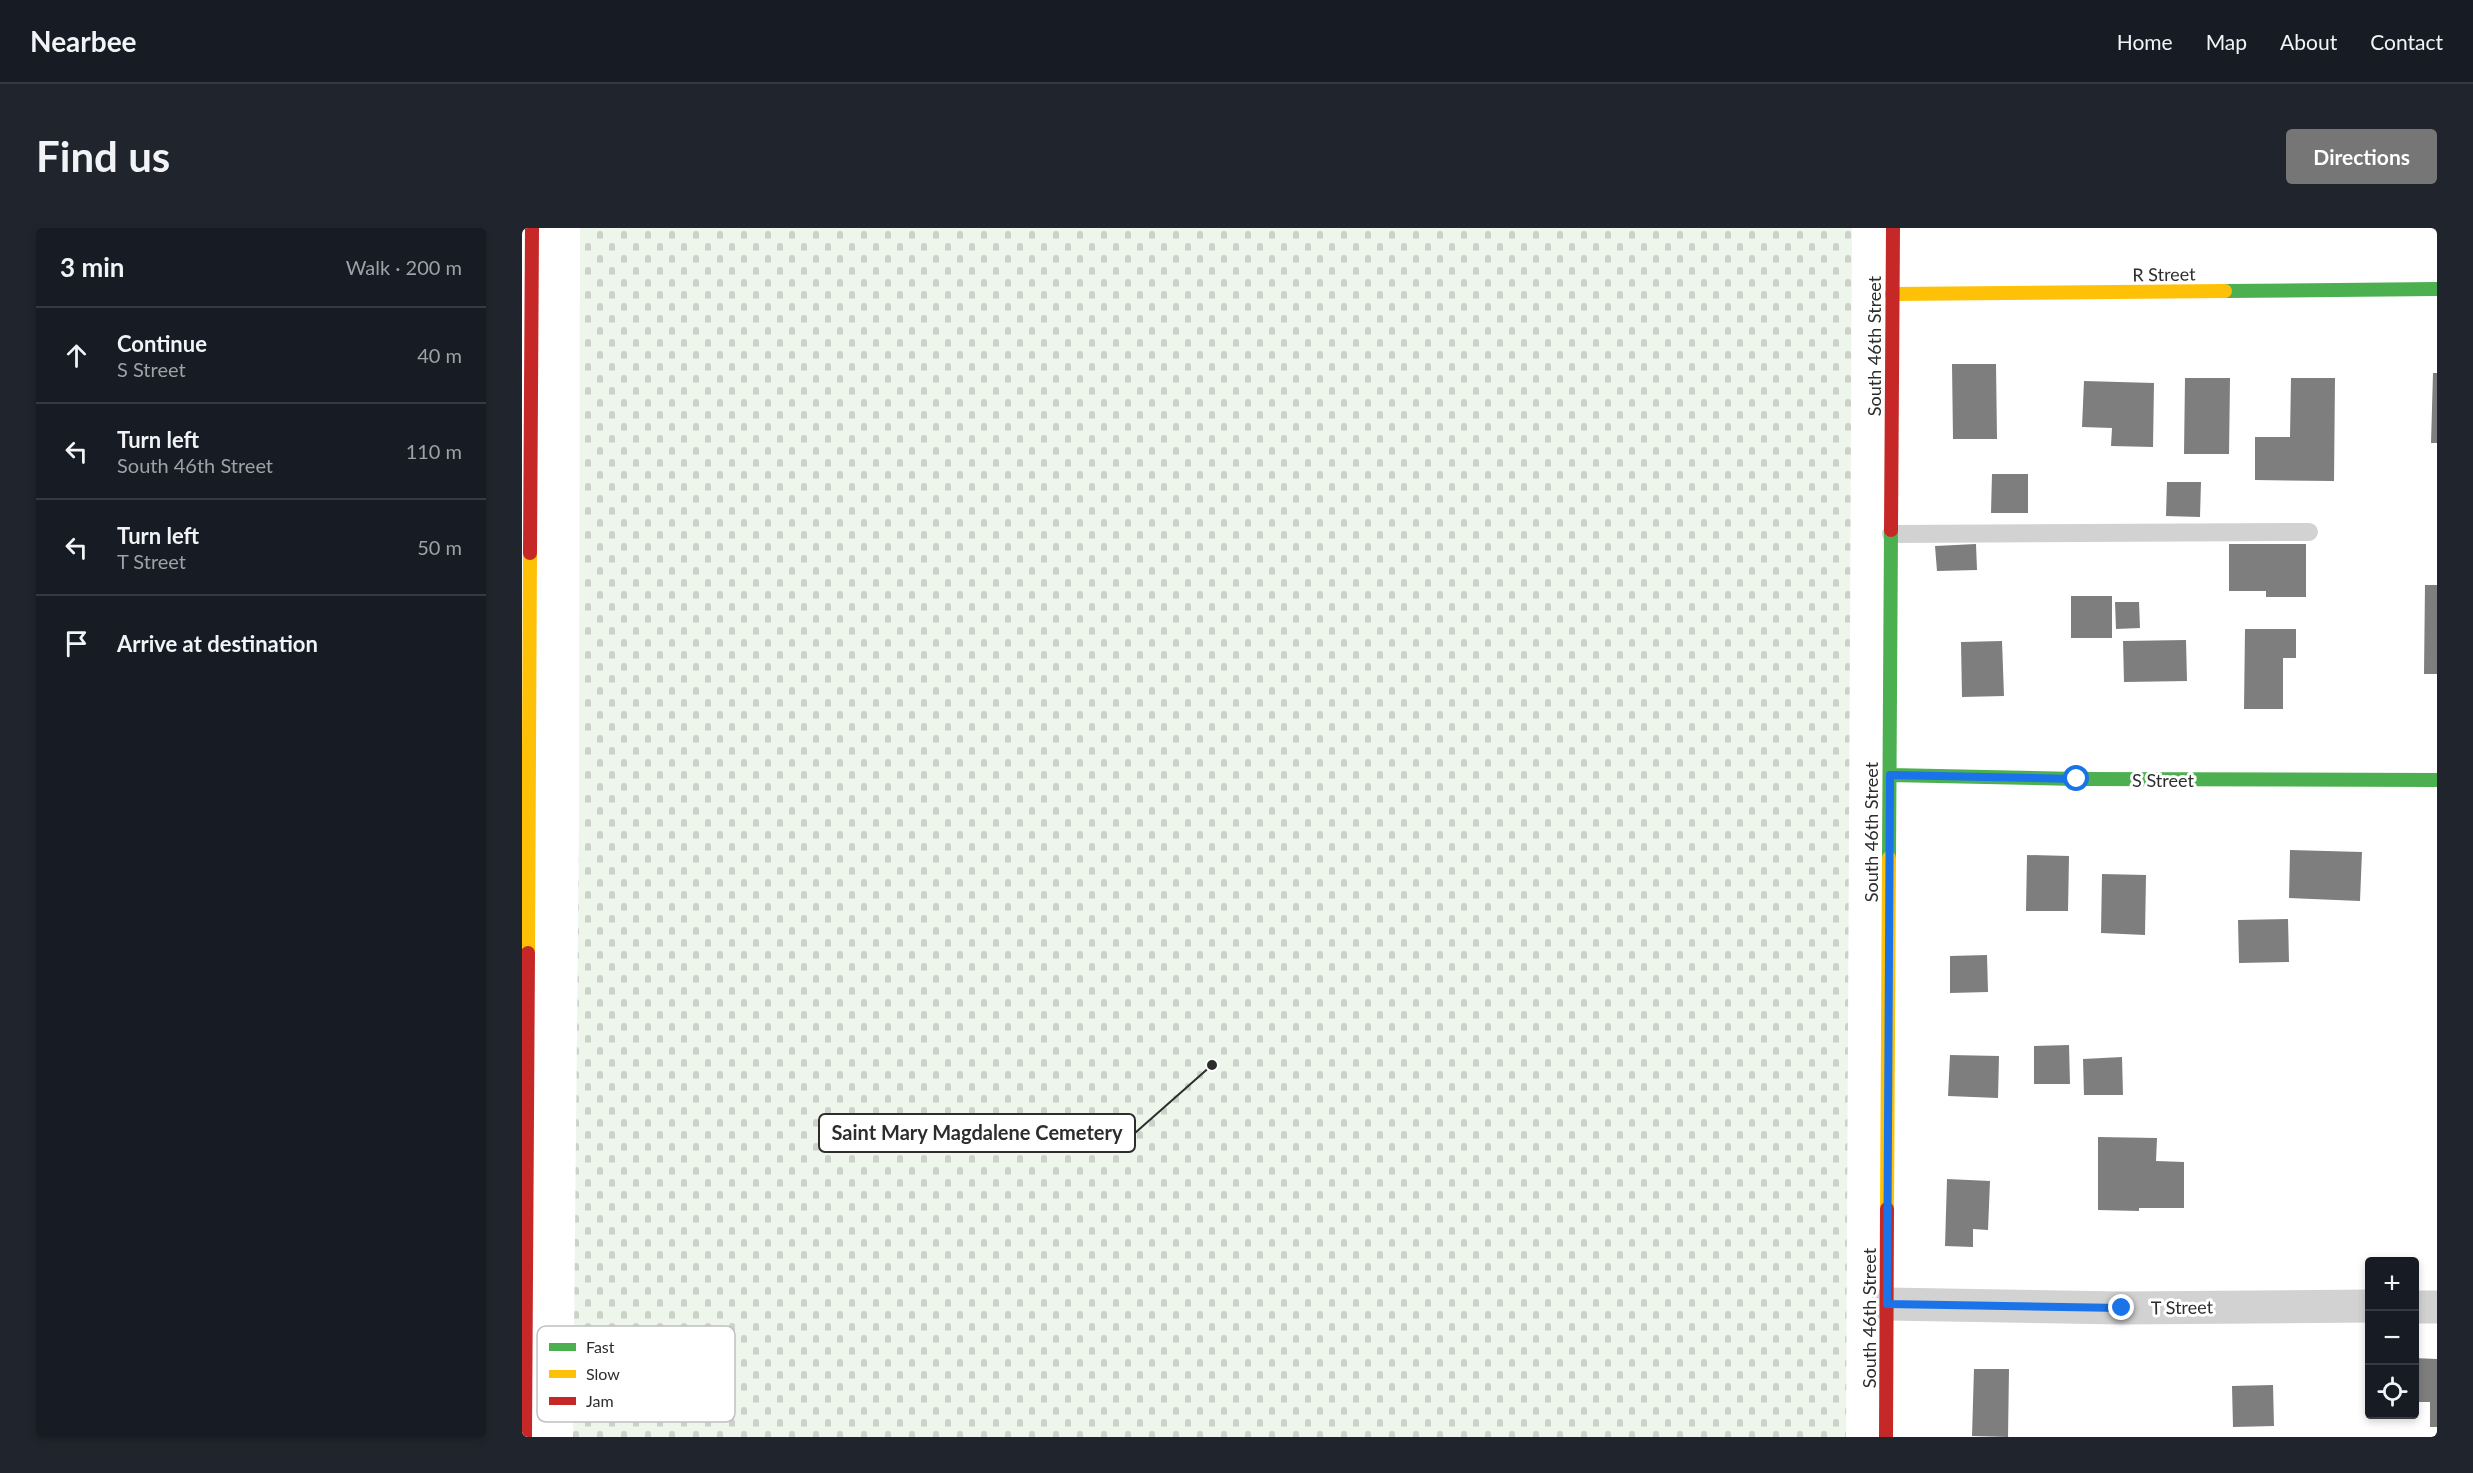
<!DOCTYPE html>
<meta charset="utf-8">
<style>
:root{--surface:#171b24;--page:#20242c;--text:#f1f3f6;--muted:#9ea1a6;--line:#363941;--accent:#767676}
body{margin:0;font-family:Lato,sans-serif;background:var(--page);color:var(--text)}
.controls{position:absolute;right:18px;bottom:18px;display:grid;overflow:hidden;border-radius:6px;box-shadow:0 3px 9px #0003}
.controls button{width:54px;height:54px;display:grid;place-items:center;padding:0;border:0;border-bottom:2px solid var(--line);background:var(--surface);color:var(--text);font:30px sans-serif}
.stop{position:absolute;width:18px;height:18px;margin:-14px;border:4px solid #1a73e8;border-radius:50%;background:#fff}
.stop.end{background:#1a73e8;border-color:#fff;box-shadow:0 2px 6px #0008}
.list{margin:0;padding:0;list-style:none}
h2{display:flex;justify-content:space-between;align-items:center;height:78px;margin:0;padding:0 24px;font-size:26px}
h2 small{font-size:20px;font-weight:400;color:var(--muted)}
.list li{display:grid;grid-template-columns:39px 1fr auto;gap:18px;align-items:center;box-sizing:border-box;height:96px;padding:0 24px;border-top:2px solid var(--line)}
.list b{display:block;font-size:22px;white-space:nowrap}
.list p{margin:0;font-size:20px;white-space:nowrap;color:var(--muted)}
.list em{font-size:20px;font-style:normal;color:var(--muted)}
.icon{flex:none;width:33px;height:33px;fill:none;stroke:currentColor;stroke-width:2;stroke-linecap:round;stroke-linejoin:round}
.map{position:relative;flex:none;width:1915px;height:1209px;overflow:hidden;border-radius:6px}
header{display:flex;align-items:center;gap:36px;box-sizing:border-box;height:84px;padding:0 30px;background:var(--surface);border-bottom:2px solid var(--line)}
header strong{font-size:28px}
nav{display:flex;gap:33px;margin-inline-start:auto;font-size:21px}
.intro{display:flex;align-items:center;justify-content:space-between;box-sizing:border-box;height:144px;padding:0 36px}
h1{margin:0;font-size:42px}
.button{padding:15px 27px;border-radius:6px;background:var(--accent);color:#fff;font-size:21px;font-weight:700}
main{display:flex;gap:36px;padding:0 36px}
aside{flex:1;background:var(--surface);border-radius:6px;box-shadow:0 3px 9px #0003}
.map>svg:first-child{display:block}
</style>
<header>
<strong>Nearbee</strong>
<nav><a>Home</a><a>Map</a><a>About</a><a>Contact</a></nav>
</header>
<div class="intro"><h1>Find us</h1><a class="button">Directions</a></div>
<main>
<aside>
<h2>3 min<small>Walk · 200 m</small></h2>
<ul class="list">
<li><svg class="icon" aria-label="ahead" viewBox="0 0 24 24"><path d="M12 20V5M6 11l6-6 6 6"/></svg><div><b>Continue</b><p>S Street</p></div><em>40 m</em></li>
<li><svg class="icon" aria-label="left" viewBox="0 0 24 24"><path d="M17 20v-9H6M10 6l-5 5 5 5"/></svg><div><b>Turn left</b><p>South 46th Street</p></div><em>110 m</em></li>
<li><svg class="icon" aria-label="left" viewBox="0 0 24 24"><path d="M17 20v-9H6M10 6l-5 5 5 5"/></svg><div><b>Turn left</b><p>T Street</p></div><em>50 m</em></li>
<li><svg class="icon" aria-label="arrive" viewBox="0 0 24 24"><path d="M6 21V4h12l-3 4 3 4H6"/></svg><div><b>Arrive at destination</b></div></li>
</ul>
</aside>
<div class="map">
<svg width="1915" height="1209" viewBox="0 0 1915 1209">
<defs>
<pattern id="cemetery-stones" width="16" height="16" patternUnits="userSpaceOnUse" patternTransform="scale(1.5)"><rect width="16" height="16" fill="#eef5eb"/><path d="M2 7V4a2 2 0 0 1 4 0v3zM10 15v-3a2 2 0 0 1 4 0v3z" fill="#ccd2ca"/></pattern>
</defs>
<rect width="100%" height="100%" fill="#fff"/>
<path fill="url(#cemetery-stones)" d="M58 0H1330L1324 1209H51L57 601Z"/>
<path fill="#7e7e7e" d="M1430 136H1474L1475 211H1431Z
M1911 145H1915V215H1909Z
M1663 150H1708L1707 226H1662Z
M1769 150H1813L1812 253 1733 252V209H1768Z
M1562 153 1632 155 1631 219 1589 218 1590 200 1560 199Z
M1470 246H1506V285H1469Z
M1645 254H1679L1678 289 1644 288Z
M1454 316 1455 342 1415 343 1413 318Z
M1707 316H1784V369H1744V363H1707Z
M1903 357H1915V446H1902Z
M1549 368H1590V410H1549Z
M1593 374H1617L1618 400 1594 401Z
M1723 401H1774V430H1761V481H1722Z
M1664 412 1665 453 1602 454 1601 413Z
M1480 413 1482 468 1440 469 1439 414Z
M1768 622 1840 624 1838 673 1767 670Z
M1505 627 1547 628 1546 683H1504Z
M1580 646 1624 647 1623 707 1579 705Z
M1766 691 1767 734 1717 735 1716 692Z
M1465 727 1466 764 1428 765V728Z
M1547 817 1548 856H1512V818Z
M1428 827 1477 828 1476 870 1426 868Z
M1600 829 1601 867H1562L1561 831Z
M1576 909 1635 910 1634 933 1662 934V980H1617V983L1576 982Z
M1425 951 1468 953 1466 1002 1451 1001V1019L1423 1018Z
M1892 1130 1915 1131V1199H1908V1174H1892Z
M1452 1141H1487L1486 1209 1450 1208Z
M1751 1157 1752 1198 1711 1199 1710 1158Z"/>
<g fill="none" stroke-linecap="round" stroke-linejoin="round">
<path stroke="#d2d2d2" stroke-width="18" d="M1369 306 1787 304"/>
<path stroke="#d2d2d2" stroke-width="33" d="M1365 1076 1600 1080 1848 1078
M1892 1079H1915"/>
<path stroke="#4caf50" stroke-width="14" d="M1703 63 1915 61
M1368 547 1555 551 1915 552
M1367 630 1369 302"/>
<path stroke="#ffc107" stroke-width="14" d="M1370 66 1703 63
M6 725 8 325
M1365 981 1367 630"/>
<path stroke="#c62828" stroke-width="14" d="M1369 302 1371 0
M8 325 10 0
M3 1209 6 725
M1364 1209 1365 981"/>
</g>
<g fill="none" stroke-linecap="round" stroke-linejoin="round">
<path stroke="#1a73e8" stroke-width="8" d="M1555 551 1368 547 1365 1076 1600 1080"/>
</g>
<g text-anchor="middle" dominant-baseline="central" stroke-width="6" stroke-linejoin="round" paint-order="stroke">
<g font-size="18" fill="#2d2d2d" stroke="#fff">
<text transform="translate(1642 46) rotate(-1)">R Street</text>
<text transform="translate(1352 118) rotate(-90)">South 46th Street</text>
<text x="1641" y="552">S Street</text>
<text transform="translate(1349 604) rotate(-90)">South 46th Street</text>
<text transform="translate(1660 1079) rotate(-1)">T Street</text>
<text transform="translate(1347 1090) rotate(-90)">South 46th Street</text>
</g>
</g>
<rect x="15" y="1098" width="198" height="96" rx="9" fill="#fff" stroke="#c0c0c0" stroke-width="1.5"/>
<rect x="27" y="1115" width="27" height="8" fill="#4caf50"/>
<rect x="27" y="1142" width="27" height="8" fill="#ffc107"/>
<rect x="27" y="1169" width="27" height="8" fill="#c62828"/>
<g font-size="16" fill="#2d2d2d">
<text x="64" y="1125">Fast</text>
<text x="64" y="1152">Slow</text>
<text x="64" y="1179">Jam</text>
</g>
<path fill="none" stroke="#2d2d2d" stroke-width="2" d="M690 837L613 905"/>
<circle fill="#2d2d2d" stroke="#fff" stroke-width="2" cx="690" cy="837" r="6"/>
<rect fill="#fff" stroke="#2d2d2d" stroke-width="2" x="297" y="886" width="316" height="38" rx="6"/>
<g font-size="20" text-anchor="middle" font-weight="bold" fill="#2d2d2d">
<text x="455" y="912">Saint Mary Magdalene Cemetery</text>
</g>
</svg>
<div class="controls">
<button>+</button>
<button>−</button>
<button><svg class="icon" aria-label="locate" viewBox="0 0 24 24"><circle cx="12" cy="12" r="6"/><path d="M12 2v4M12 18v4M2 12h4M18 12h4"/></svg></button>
</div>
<div class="stop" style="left:1555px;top:551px"></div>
<div class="stop end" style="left:1600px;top:1080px"></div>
</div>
</main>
